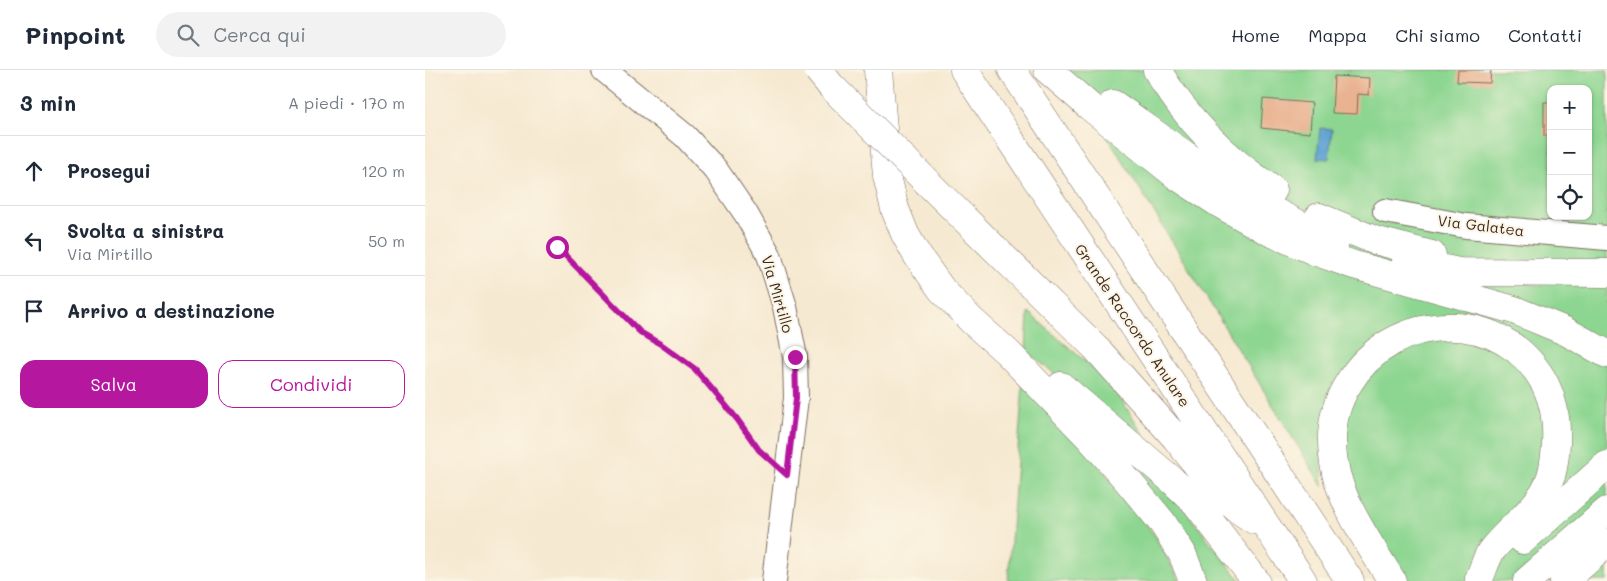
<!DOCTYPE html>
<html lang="it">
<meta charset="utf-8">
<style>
:root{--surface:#fff;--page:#f2f2f3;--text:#1f2937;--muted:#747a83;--line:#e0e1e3;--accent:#b5179e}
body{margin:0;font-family:Mali,sans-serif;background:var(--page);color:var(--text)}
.controls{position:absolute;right:15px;top:15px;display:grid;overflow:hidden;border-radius:10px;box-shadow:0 1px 4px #0004}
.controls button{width:45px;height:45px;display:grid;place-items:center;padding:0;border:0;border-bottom:1px solid var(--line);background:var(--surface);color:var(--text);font:25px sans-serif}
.stop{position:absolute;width:15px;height:15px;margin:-11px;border:4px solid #b5179e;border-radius:50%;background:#fff}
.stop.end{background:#b5179e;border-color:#fff;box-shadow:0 1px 5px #0008}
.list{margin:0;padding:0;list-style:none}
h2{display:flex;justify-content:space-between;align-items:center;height:65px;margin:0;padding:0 20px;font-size:21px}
h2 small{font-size:16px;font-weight:400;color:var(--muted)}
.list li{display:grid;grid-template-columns:32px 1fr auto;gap:15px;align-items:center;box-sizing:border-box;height:70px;padding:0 20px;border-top:1px solid var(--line)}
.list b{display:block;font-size:19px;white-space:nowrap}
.list p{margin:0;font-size:16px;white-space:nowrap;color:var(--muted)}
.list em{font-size:16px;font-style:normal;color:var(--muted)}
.actions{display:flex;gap:10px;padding:15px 20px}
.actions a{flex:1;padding:11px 0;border:1px solid var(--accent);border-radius:15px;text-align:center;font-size:18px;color:var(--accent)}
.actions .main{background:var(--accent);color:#fff}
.icon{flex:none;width:28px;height:28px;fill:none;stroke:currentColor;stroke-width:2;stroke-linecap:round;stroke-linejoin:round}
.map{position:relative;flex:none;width:1182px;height:511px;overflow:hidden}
header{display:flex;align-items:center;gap:30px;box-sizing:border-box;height:70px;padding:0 25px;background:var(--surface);border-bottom:1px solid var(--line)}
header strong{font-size:24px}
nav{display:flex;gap:28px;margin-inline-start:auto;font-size:18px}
.search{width:350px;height:45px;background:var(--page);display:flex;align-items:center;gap:12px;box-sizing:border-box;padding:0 18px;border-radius:28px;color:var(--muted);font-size:19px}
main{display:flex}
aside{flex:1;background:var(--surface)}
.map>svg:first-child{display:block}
</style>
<header>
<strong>Pinpoint</strong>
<div class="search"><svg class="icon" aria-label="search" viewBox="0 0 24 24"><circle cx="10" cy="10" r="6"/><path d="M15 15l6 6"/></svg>Cerca qui</div>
<nav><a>Home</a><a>Mappa</a><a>Chi siamo</a><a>Contatti</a></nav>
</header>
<main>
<aside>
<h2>3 min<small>A piedi · 170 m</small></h2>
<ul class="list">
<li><svg class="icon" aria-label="ahead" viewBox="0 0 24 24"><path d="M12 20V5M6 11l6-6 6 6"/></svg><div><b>Prosegui</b></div><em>120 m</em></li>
<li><svg class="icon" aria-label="left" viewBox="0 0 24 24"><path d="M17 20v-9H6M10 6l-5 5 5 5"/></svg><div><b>Svolta a sinistra</b><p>Via Mirtillo</p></div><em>50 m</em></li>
<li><svg class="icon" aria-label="arrive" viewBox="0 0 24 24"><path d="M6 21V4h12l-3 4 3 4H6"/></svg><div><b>Arrivo a destinazione</b></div></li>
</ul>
<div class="actions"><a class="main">Salva</a><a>Condividi</a></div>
</aside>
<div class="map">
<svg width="1182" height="511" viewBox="0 0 1182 511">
<rect width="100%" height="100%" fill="#fcf5e5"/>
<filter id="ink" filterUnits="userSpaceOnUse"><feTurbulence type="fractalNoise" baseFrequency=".02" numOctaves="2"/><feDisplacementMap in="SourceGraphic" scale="10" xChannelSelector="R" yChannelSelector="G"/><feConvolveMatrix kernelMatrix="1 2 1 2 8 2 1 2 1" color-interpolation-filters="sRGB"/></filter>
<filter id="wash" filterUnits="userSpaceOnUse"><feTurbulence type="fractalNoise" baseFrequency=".0096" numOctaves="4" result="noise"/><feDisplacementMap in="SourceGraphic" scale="20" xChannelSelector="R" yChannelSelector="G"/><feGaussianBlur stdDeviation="1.12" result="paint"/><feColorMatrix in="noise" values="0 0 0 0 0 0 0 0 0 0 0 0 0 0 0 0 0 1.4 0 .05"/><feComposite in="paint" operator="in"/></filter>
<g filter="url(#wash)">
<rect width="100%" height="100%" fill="#f6e9d1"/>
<path fill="#8dd691" stroke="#648058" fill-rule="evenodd" d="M638 0H1182V511H983L896 382 898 417 683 67ZM1126 19H1163V146H1126Z
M603 242 677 306 697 331 733 386 601 281Z
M598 314 658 375 729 464 755 511H583Z
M670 357 751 429 816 511H781Z"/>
<path fill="#5ea3d3" stroke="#4c6678" d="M895 58 907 59 904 89 892 88Z"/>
<g id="blocks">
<path fill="#e9b291" d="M1033 0H1066L1065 13 1032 12Z
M909 6 945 8 944 25 933 24 932 44 907 43Z
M838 29 887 33 885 63 836 58Z
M1119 32H1126V66H1119Z"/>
</g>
</g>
<g filter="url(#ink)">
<use href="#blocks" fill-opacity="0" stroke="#7c6d5d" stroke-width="1"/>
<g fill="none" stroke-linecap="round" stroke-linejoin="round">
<g stroke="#7c6d5d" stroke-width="26">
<path id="minor" d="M179 0 260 66 291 100 321 144 344 185 360 237 370 287 371 328 349 511
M960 141 1041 156 1182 168"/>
</g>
<g stroke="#7c6d5d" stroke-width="29">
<path id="highway" d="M453 0 462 106 470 139 480 164 492 185 517 220 547 251 582 282 664 367 702 410 737 452 757 483 768 511
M539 0 878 511
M587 0 925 511
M623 0 664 36 752 106 795 134 845 162 889 181 929 195 1089 240 1140 261 1182 284
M732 0C761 49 801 89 848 120
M688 34C758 83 831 140 911 170
M504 114 670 277 751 368 795 424 814 440 829 450
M894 147 949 170 1007 185
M981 191 1034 202 1182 203
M636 316 748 411 771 433 831 511
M1098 470 1182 395
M967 511C946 476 915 433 909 393 904 365 908 338 923 314 967 240 1080 235 1121 316 1133 341 1133 371 1128 398 1122 434 1087 454 1066 481 1061 489 1058 500 1054 509
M1102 511 1182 441
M1139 511 1182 473"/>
</g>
<path stroke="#7c6d5d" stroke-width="3" stroke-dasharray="4 4" stroke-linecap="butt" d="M132 177 215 263 237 275 270 299 312 349 334 380 344 389"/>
<use href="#minor" stroke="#fff" stroke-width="24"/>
<use href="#highway" stroke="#fff" stroke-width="28"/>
<g stroke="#7c6d5d" stroke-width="29" stroke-linecap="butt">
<path id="highway-bridge" d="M393 0 406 16 504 114"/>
</g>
<use href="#highway-bridge" stroke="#fff" stroke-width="28"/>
</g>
</g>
<g fill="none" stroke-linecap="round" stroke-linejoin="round" filter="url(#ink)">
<path stroke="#b5179e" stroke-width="6" d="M132 177 215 262 237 275 270 299 312 349 334 380 362 405 371 328 370 287"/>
</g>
<g text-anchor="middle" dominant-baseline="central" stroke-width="4" stroke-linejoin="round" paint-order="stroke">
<g font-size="15" fill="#3b2a1e" stroke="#fcf5e5">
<text transform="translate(1056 155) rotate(7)">Via Galatea</text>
<text transform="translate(353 224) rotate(74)">Via Mirtillo</text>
<text transform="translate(708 255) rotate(56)">Grande Raccordo Anulare</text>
</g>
</g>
</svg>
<div class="controls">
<button>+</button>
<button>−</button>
<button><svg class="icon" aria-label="locate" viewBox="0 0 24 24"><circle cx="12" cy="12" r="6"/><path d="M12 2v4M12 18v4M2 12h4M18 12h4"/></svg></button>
</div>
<div class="stop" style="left:132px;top:177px"></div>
<div class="stop end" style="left:370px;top:287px"></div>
</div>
</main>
